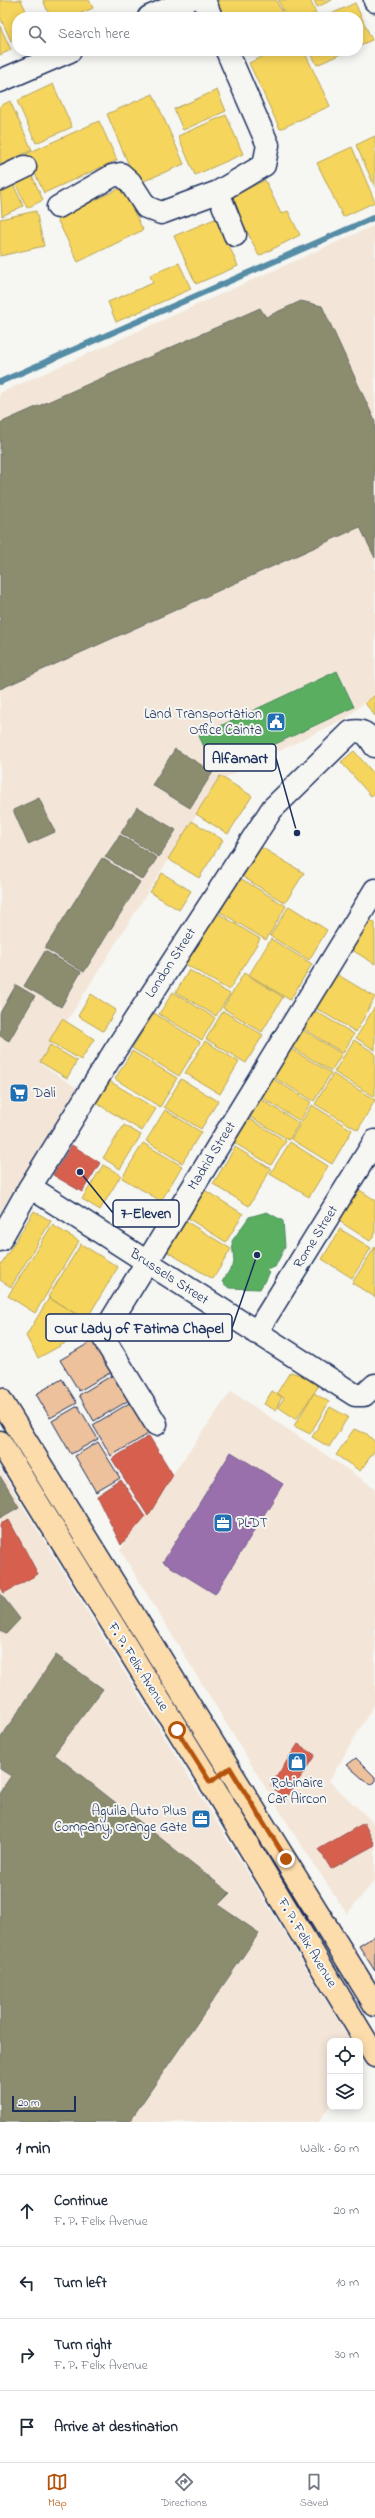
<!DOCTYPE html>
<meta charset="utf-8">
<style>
:root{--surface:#fff;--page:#f6f6f7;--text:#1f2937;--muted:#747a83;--line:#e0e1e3;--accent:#b45309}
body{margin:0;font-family:"Indie Flower",sans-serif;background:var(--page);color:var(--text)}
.controls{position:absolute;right:12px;bottom:12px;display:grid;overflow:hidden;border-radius:8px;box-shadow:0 2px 10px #0003}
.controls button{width:36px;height:36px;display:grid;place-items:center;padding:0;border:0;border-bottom:1px solid var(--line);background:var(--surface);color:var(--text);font:20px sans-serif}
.scale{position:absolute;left:12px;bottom:10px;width:64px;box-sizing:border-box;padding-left:4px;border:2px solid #1b2f5e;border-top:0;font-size:11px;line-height:14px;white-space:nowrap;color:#1b2f5e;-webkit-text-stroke:3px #f6f6f2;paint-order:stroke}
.stop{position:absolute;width:12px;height:12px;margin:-9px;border:3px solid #b45309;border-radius:50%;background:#fff}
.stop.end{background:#b45309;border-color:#fff;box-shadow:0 1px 4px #0008}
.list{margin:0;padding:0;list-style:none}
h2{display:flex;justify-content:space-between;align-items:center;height:52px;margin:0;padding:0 16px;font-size:17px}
h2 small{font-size:13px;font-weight:400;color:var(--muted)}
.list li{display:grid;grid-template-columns:26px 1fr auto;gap:12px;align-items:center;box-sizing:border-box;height:72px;padding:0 16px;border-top:1px solid var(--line)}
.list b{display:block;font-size:15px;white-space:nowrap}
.list p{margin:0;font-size:13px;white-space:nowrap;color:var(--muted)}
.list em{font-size:13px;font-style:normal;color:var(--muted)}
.icon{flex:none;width:22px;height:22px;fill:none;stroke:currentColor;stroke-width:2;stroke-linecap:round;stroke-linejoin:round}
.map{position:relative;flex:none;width:375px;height:2122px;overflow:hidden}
.search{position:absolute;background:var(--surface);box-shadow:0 2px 10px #0003;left:12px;right:12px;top:12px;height:44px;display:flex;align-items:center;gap:10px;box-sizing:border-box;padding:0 14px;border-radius:16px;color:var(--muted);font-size:15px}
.sheet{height:340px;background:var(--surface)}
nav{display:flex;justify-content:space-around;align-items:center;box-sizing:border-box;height:56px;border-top:1px solid var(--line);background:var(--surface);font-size:11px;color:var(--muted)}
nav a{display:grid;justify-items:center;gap:2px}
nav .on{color:var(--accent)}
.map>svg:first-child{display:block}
</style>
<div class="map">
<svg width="375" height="2122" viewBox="0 0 375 2122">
<rect width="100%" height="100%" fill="#f6f6f2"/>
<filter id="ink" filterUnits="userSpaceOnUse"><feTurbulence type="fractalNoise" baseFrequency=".025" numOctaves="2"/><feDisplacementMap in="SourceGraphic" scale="8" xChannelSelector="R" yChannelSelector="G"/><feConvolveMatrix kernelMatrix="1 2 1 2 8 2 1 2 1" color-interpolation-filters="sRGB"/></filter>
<g filter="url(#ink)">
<path fill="#f3e6d8" d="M375 225V693L348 717 217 782 40 1064 77 1088 0 1213V393Z
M231 1391 375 1488V1703L329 1781 375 1824V1880L347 1914 294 1834 120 1550Z
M0 1469 351 2041H330V2105L319 2122H0Z"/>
<path fill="#f6d55c" stroke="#b4a35d" d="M0 0H21L29 17H17V38L11 41 0 17Z
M43 0H89L93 8 73 17H50Z
M216 0H276L284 17H224Z
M278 0H310L316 13 306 17H286Z
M314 0H332L317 7Z
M355 3 372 40 358 46V17H325Z
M0 26 11 50 0 55Z
M275 51H304L330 106 280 129 249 63Z
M310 51H347L317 65Z
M53 84 72 127 36 143 17 101Z
M217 90 226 111 183 130 174 109Z
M153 94 184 164 137 184 107 114Z
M10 101 32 150 0 165V106Z
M226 115 243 154 195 175 178 136Z
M99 121 117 160 44 193 26 154Z
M375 136V187L356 145Z
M352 147 375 202 343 217 317 163Z
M29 169 43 200 27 208 12 176Z
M11 179 23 206 2 216 0 184Z
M265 180 281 214 288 211 300 235 259 256 243 223 237 226 224 201Z
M122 187 143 230 78 262 57 219Z
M36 211 44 246 0 256V219Z
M217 218 238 266 196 284 174 236Z
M179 263 191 289 116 322 108 302 153 283 150 275Z
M375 695V716L365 703Z
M354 751 375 775V793L371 796 341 762Z
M220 776 252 796 228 834 196 814Z
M192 821 223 840 199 878 168 859Z
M261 847 304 873 285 903 243 877Z
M162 873 191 891 179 910 150 892Z
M240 878 286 906 266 940 220 912Z
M289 906 327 930 309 960 270 936Z
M216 912 260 939 229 990 185 964Z
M365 917 375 923V964L347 947Z
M271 939 312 964 290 1000 249 975Z
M189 970 230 994 216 1016 176 992Z
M333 972 375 997 356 1032 312 1006Z
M244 973 283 997 262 1032 223 1008Z
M173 992 215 1018 202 1040 159 1014Z
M91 994 116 1010 103 1031 78 1016Z
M374 1008H375V1050L356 1038Z
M312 1009 354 1034 343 1053 301 1027Z
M223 1011 263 1035 246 1063 206 1039Z
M154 1013 200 1042 179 1076 132 1048Z
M62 1019 94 1039 81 1060 49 1041Z
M301 1029 342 1054 331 1071 290 1046Z
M354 1040 375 1053V1097L334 1072Z
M205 1041 239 1062 220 1094 185 1073Z
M50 1045 77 1061 67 1078 40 1062Z
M286 1046 331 1073 314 1101 268 1074Z
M132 1051 177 1078 160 1107 115 1079Z
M333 1074 375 1100 358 1130 315 1104Z
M270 1077 311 1102 300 1121 258 1095Z
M106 1079 156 1109 142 1131 93 1101Z
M181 1079 218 1101 201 1129 164 1107Z
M256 1096 299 1123 289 1140 245 1114Z
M312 1105 352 1130 332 1164 291 1139Z
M165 1110 201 1132 182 1163 146 1141Z
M246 1117 286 1141 271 1165 231 1141Z
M124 1125 141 1135 120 1169 103 1158Z
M290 1142 328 1166 309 1197 270 1174Z
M143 1143 182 1166 161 1201 122 1178Z
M235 1147 271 1169 249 1206 213 1184Z
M103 1165 121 1175 100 1210 82 1199Z
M198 1186 243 1214 226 1242 181 1214Z
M358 1189 375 1200V1233L370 1241 339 1221Z
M34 1211 51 1221 11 1287 0 1280V1266Z
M184 1220 231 1249 213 1279 166 1251Z
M52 1225 79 1241 35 1313 8 1296Z
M340 1229 371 1248 352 1278 322 1259Z
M81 1244 118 1267 86 1320 48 1297Z
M375 1247V1297L352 1283Z
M49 1298 83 1318 69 1341 38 1358 26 1336Z
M290 1372 308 1377 318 1387 296 1419 278 1407 284 1398 277 1393Z
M272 1391 282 1397 275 1410 264 1404Z
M314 1393 329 1402 310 1434 294 1426Z
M330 1407 348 1417 329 1447 312 1437Z
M354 1429 367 1434 375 1442V1450L360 1471 336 1455Z"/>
<path fill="#d6604d" stroke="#9e5152" d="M72 1145 100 1163 82 1192 53 1175Z
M149 1436 173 1475 148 1516 112 1459Z
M121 1480 145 1517 121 1545 97 1496Z
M9 1520 38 1574 4 1593 0 1586V1524Z
M298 1744 315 1755 285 1801 271 1785Z
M364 1823 375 1845 331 1869 319 1849Z"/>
<path fill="#9970ab" stroke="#735c94" d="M231 1452 283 1484 215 1594 163 1562Z"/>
<path fill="#5aae61" stroke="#478860" d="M337 671 354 707 216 772 199 736Z
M267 1212 283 1221 285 1247 275 1267 266 1270 269 1273 260 1289 229 1288 222 1282 234 1263 232 1241 249 1217Z"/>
<path fill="#8c8c6e" stroke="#6a7069" d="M301 301 322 306 375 421V558L360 527 0 689V423L260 308 266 317Z
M175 749 213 772 190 808 152 785Z
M39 798 55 832 28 844 13 810Z
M137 807 176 830 159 857 121 833Z
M120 835 157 858 143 880 105 857Z
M102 858 140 882 84 972 45 948Z
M45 951 81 972 61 1007 24 986Z
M16 985 35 996 9 1041 0 1036V1013Z
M0 1476 19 1507 0 1518Z
M0 1593 20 1619 6 1634 0 1631Z
M56 1655 103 1689 54 1754 230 1893 218 1905 259 1933 129 2122H0V1792L11 1776 0 1769V1739Z"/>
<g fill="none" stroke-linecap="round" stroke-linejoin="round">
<path stroke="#548ca6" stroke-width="6" d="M0 382 375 217"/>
</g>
<path fill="#ecc19c" stroke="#1b2f5e" d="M96 1339 115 1370 79 1391 60 1360Z
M116 1373 131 1399 94 1421 79 1395Z
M62 1379 77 1403 50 1418 36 1394Z
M131 1402 150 1433 111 1456 93 1425Z
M78 1406 98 1439 71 1454 52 1421Z
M98 1442 120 1478 96 1492 75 1456Z
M356 1758 375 1777V1782L370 1785 347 1765Z
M375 1936V1971L359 1946Z"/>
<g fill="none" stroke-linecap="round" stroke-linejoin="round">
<g stroke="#1b2f5e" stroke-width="25">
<path id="minor" d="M204 0 211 17
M375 0V1
M149 17 189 0
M0 81 70 51
M0 179 25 167
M218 192 235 235
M58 207 112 176 121 174 130 182 146 207 161 213 218 192 264 165 268 145 227 51
M30 1187 355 1395H364L375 1385
M0 1240 30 1187 114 1052 272 809 351 732C364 729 368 735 375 746
M256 1333 375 1141
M156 1424 107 1344 104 1338 106 1329 375 890"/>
</g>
<g stroke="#1b2f5e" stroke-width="25">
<path id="major" d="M0 1399 375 2005
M0 1442 210 1782 375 2056"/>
</g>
<use href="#minor" stroke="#f6f6f2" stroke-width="22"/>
<use href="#major" stroke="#fddcac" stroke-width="22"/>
</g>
</g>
<g fill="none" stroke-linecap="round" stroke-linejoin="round" filter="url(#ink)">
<path stroke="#b45309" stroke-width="5" d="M177 1730 210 1782 230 1768 286 1859"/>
</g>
<defs>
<g id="civic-square" transform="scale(1)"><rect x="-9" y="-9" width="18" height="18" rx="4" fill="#1f6fb2" stroke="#f6f6f2"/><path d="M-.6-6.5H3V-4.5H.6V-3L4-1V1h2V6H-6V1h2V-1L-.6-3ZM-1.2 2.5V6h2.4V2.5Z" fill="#fff"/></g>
<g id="supermarket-square" transform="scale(1)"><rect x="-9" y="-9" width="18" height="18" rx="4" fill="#1f6fb2" stroke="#f6f6f2"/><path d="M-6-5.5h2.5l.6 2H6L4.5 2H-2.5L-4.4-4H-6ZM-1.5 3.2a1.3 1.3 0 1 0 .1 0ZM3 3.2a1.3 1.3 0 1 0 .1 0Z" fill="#fff"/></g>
<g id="office-square" transform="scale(1)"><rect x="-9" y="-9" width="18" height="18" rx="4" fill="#1f6fb2" stroke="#f6f6f2"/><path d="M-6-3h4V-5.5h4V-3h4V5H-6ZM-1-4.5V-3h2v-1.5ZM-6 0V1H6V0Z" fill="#fff"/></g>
<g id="shop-square" transform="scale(1)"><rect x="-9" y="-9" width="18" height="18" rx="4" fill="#1f6fb2" stroke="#f6f6f2"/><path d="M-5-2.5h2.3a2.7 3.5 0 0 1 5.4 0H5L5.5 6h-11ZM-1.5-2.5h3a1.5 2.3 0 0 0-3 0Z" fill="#fff"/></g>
</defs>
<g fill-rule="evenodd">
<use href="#civic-square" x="276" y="722"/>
<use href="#supermarket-square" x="19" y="1093"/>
<use href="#office-square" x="223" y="1523"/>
<use href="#shop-square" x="297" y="1762"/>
<use href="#office-square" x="201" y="1819"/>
</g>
<g text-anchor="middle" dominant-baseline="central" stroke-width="4" stroke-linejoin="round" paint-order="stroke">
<g font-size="14" fill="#1b2f5e" stroke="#f6f6f2" text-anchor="end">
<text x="262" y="714">Land Transportation<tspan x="262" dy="16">Office Cainta</tspan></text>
<text x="33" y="1093" text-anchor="start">Dali</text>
<text x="237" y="1523" text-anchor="start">PLDT</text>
<text x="297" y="1783" text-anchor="middle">Robinaire<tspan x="297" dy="16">Car Aircon</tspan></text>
<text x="187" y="1811">Aguila Auto Plus<tspan x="187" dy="16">Company, Orange Gate</tspan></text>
</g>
<g font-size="14" fill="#1b2f5e" stroke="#f6f6f2">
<text transform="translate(171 963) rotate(-57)">London Street</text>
<text transform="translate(212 1156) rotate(-58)">Madrid Street</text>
<text transform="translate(316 1237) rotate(-58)">Rome Street</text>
<text transform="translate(169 1277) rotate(33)">Brussels Street</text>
<text transform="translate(138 1667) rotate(58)">F. P. Felix Avenue</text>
<text transform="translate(307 1943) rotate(59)">F. P. Felix Avenue</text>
</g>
</g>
<path fill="none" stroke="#1b2f5e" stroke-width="1.5" d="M297 833L276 758M80 1172L113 1213M257 1255L232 1328"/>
<g fill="#1b2f5e" stroke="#f6f6f2" stroke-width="1.5">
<circle cx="297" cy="833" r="4"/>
<circle cx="80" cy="1172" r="4"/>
<circle cx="257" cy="1255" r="4"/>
</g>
<g fill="#f6f6f2" stroke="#1b2f5e" stroke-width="1.5">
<rect x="204" y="744" width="72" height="27" rx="4"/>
<rect x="113" y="1200" width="66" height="27" rx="4"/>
<rect x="46" y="1314" width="186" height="27" rx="4"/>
</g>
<g font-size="15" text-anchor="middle" font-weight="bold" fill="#1b2f5e">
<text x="240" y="763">Alfamart</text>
<text x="146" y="1218">7-Eleven</text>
<text x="139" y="1333">Our Lady of Fatima Chapel</text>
</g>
</svg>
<div class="controls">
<button><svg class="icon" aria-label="locate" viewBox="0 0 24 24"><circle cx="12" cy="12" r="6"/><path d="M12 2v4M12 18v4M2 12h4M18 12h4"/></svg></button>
<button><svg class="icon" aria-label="layers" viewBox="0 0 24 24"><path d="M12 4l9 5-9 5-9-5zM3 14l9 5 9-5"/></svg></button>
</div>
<div class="scale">20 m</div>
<div class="stop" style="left:177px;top:1730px"></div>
<div class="stop end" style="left:286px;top:1859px"></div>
<div class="search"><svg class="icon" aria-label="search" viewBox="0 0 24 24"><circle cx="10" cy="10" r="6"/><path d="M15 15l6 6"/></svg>Search here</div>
</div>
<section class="sheet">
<h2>1 min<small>Walk · 60 m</small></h2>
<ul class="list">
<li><svg class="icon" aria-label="ahead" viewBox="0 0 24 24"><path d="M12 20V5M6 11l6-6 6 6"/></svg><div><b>Continue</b><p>F. P. Felix Avenue</p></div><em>20 m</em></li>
<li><svg class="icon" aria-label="left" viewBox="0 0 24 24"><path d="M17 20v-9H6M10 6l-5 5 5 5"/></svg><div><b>Turn left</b></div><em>10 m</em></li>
<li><svg class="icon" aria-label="right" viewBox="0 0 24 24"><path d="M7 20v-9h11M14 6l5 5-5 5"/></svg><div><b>Turn right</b><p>F. P. Felix Avenue</p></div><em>30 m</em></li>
<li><svg class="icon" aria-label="arrive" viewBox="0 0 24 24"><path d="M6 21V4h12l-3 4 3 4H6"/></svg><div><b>Arrive at destination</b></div></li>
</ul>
</section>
<nav>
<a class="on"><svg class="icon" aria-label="map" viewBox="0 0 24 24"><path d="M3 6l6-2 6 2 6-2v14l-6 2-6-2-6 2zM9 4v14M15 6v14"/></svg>Map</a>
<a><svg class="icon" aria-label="directions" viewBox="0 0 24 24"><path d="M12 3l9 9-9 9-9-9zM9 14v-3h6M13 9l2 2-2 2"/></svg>Directions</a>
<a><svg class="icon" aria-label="saved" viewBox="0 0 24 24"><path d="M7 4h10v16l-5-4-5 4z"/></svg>Saved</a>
</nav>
